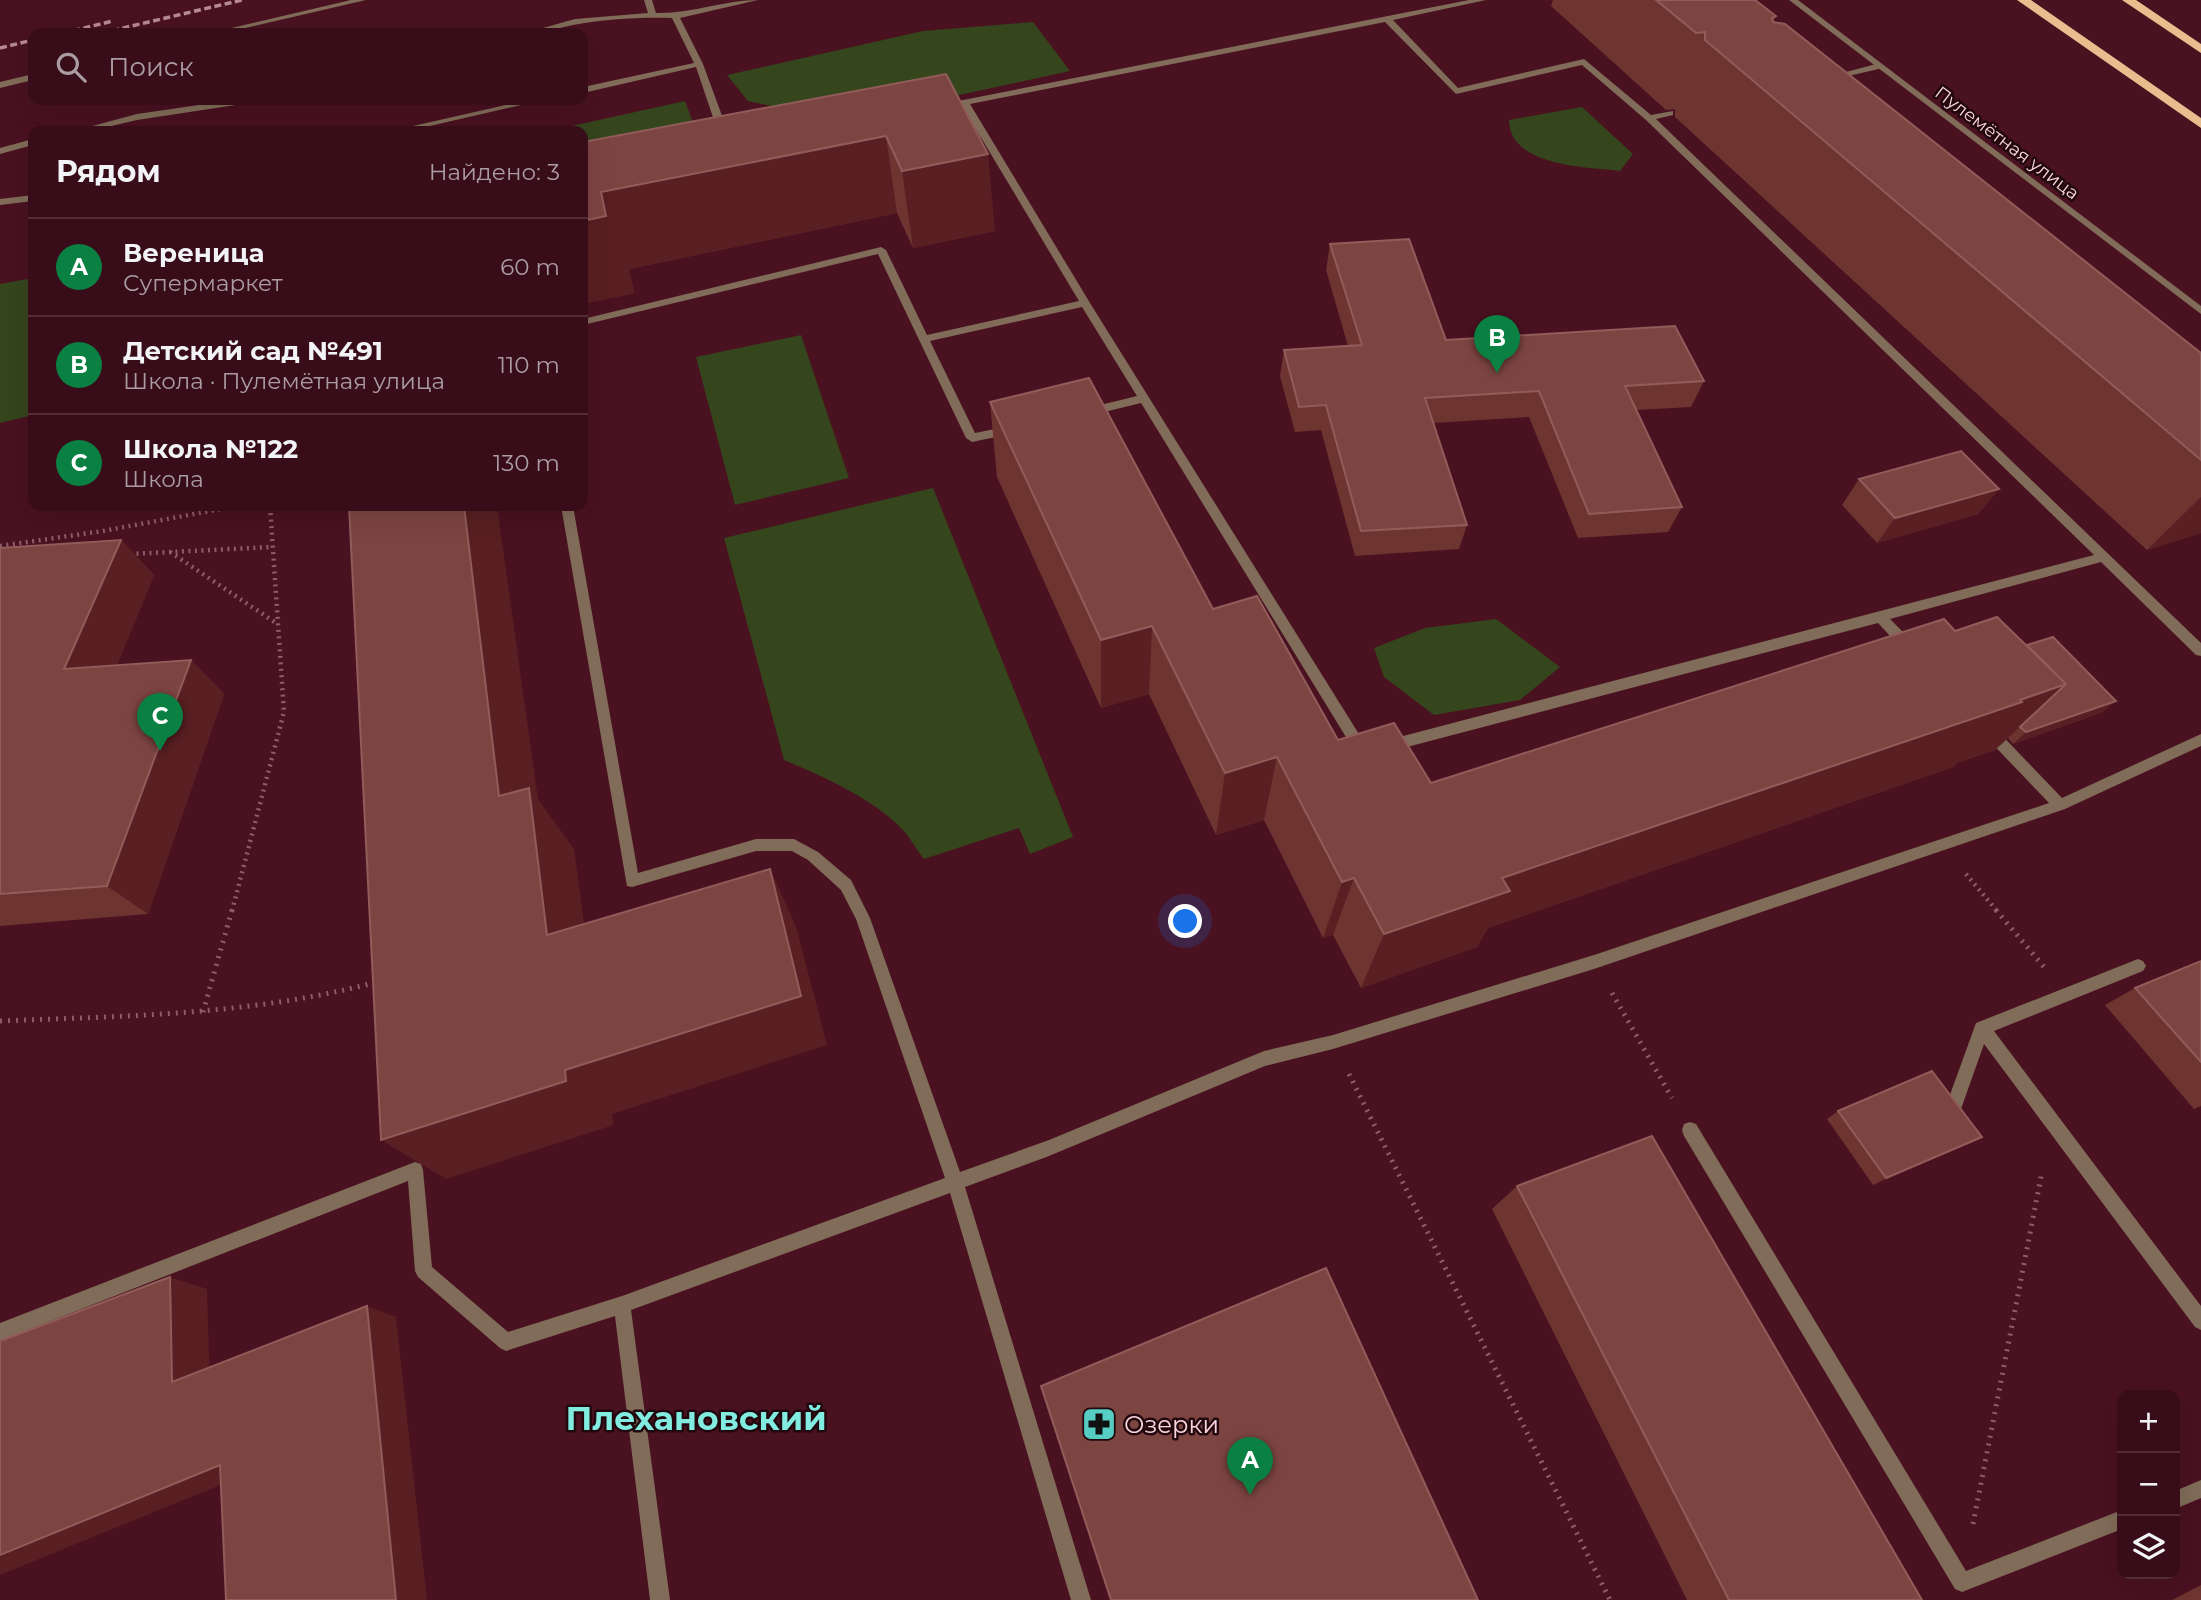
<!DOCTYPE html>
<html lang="ru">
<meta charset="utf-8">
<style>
:root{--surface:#380d19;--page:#3f1622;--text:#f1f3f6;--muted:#ab9ca2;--line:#522d38;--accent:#0b8043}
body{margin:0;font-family:Montserrat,sans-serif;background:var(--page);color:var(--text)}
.controls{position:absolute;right:21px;bottom:21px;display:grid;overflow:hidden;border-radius:14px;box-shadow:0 7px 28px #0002}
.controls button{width:63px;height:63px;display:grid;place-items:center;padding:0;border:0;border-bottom:2px solid var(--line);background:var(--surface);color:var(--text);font:35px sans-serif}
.you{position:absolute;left:1186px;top:922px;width:24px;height:24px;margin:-18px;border:5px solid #fff;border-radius:50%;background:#1a73e8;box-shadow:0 0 0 10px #1a73e833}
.badge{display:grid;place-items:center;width:46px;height:46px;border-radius:50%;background:var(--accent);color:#fff;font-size:23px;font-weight:700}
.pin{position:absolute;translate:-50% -58px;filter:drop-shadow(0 2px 4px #0008)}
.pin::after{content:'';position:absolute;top:37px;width:24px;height:21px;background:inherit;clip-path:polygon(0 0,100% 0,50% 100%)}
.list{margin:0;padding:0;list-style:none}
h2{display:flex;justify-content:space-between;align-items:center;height:91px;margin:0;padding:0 28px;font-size:30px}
h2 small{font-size:23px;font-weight:400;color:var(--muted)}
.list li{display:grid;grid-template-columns:46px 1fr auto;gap:21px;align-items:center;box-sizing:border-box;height:98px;padding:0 28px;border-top:2px solid var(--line)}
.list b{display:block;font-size:26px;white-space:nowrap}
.list p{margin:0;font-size:23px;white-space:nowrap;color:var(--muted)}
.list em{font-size:23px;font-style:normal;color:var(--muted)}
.icon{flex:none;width:38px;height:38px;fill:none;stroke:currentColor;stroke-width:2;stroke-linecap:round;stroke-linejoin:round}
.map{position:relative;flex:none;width:2201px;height:1600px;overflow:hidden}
.search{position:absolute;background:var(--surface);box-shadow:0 7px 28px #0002;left:28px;top:28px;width:560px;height:77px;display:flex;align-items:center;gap:18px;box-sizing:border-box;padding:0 24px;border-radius:14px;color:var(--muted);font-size:26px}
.panel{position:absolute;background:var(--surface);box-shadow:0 7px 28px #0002;left:28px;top:126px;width:560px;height:385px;border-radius:14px}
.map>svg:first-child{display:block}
</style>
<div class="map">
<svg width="2201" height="1600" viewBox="0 0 2201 1600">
<rect width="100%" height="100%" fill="#4a1121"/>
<path fill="#35451c" d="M1033 22 1070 71 840 121 748 101 727 75 923 31Z
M685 101 700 142 583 169V131H549Z
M1582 107 1633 154 1620 171C1586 167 1510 167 1509 120Z
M33 278V415L0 423V284Z
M801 335 849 478 735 505 696 357Z
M933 488 1073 837 1030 854 1019 828 924 859C916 849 910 837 901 828 872 798 822 776 784 760L724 538Z
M1496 619 1560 667 1520 700 1434 715 1384 677 1374 648 1425 628Z"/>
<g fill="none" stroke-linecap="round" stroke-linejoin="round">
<path stroke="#8e5d69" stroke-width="4.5" stroke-dasharray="2 4.5" stroke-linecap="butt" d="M0 546 103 531 237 506
M170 552 276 623
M130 554 272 547
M1966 874 1997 911
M232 911 284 712 270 506"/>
<path stroke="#8e5d69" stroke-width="5" stroke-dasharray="2 6" stroke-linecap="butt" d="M1996 910 2044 967
M1612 993 1672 1098
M203 1012 232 910
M0 1021C127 1016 253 1015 377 982
M1349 1074 1610 1600
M1973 1524 2042 1172"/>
<path fill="#806c58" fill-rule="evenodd" d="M351 0H366L224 33H210Z
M644 0H652L656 13C691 14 724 0 758 0L680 18 703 64 728 132 726 134 718 132 696 67 583 93V87L694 63 672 18C640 17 605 19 573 25 557 28 542 34 525 33L575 19 648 13Z
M1469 0H1486L1393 20 1458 88 1584 59 1651 115 1673 111V115L1656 119 2201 643V656L2196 655 2101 562 1890 619 1914 643 1915 647 1909 652 1904 651 1878 623 1388 752 1383 750 1381 746 1383 742 1388 740 2094 555 1646 120 1582 65 1456 94 1385 22 970 104 1090 303 1367 747 1369 751 1367 755H1357L1141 403 1088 416 1084 415V409L1137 396 1082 307 930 341 975 433 1010 426 1016 430 1010 434 972 442 966 438 878 254 583 325V319L881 247 886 250 927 335 1079 301 962 106H953V102Z
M1880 63 1884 66 1883 68 1831 80 1827 77Z
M33 74V80L0 88V82Z
M233 100H254L249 103 137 120 90 131H74L137 114Z
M527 100H543L408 131H391Z
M33 139V145L0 154V148Z
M33 195V201L0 205V199Z
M561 506H573L638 873 756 839H794L818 852 851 880 870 918 960 1172 1049 1140 1264 1051 1333 1035 1594 955 2049 803 1983 734 1981 730 1983 726H1993L2062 798 2201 734V746L2065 809 1594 969 1333 1049 1265 1066 1049 1156 965 1187 1091 1600H1071L950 1193 631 1310 670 1600H650L615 1316 506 1351 500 1348 418 1277 415 1271 408 1181 0 1341V1323L415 1162 421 1164 423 1170 432 1267 508 1332 622 1296 945 1178 856 919 841 890 808 860 792 851H756L632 887 627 886Z
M2138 959 2143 961 2146 966 2143 971 1994 1031 2201 1306V1330L2195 1327 1984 1044 1961 1109 1955 1111 1949 1109 1947 1103 1976 1023Z
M1690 1122 1696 1124 1966 1571 2122 1510V1529L1962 1592 1955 1589 1684 1136 1682 1130 1684 1124Z
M2201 1480V1498L2175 1509V1491Z"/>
<path fill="#806c58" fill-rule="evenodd" d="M1789 0H1798L2201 306V314Z"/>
<path fill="#eabc8e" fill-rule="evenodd" d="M2017 0H2031L2201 118V128Z
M2122 0H2136L2201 44V53Z"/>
<path stroke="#b78a94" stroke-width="3.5" stroke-dasharray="7 3.5" stroke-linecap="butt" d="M63 33 113 21
M102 33 242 0
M0 48 33 40"/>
</g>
<path fill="#6e3430" d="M1553 0H1755L1776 16 1773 22 2201 353V533L2147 550 1675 117V109L1666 110 1551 6Z
M946 74 995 231 913 248 897 213 629 269 634 293 583 304V142Z
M1330 244 1446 340 1704 381 1691 407 1636 410 1682 507 1668 532 1578 538 1529 417 1433 423 1467 525 1459 549 1355 556 1321 430 1295 432 1280 376 1284 350 1348 346 1326 270Z
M990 402 1213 609 1338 740 1431 783 1955 631 2027 645 2103 712 2013 744 2008 738 1995 750 1957 763 1953 767 1488 928 1477 947 1361 988 1333 935 1323 938 1264 820 1216 835 1149 694 1101 708 997 477Z
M1859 479 1999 489 1978 514 1877 543 1842 505Z
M121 540 154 575 117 665 191 660 224 694 148 914 0 926V548Z
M2201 961V1106L2194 1109 2105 1005 2135 988Z
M1838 1111 1968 1144 1873 1185 1827 1119Z
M1517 1186 1922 1600H1687L1492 1209Z
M2201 1585V1600H2172Z"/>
<path fill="#591f22" d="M886 136 897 213 629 269 634 293 583 304V221L601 192Z
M988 154 995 231 913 248 902 171Z
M1999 489 1978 514 1877 543 1895 518Z
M2201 497V533L2147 550Z
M464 506H497L538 799 574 849 593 988 547 935 499 796Z
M121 540 154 575 102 702 64 669Z
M1152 626 1149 694 1101 708V640Z
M191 660 224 694 148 914 107 886Z
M2066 684 1995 750 1957 763 1953 767 1488 928 1477 947 1361 988 1384 934 1502 878Z
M2116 701 2103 712 2013 744 2026 732Z
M1277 757 1264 820 1216 835 1225 773Z
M770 869 796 926 827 1045 612 1114 614 1125 446 1179 381 1140 565 1070Z
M1354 878 1333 935 1323 938 1342 882Z
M1982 1137 1968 1144 1873 1185 1886 1178Z
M170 1277 207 1289 210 1390 172 1382Z
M367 1306 396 1317 427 1600H396Z
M220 1465 257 1470 0 1575V1555Z"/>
<path fill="#7d4542" stroke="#915c5a" stroke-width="2" d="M1656 0H1755L1776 16 1772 18 1773 22 1785 24 2201 353V460L1705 40V32L1696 33Z
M946 74 988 154 902 171 886 136 601 192 606 216 583 221V142Z
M1409 239 1446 340 1675 326 1704 381 1625 386 1682 507 1589 514 1539 391 1425 398 1467 525 1361 531 1326 405 1299 407 1284 350 1362 345 1330 244Z
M1089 378 1213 609 1257 596 1338 740 1394 723 1431 783 1944 619 1955 631 1997 617 2066 684 2020 700 2022 702 1502 878 1510 891 1384 934 1354 878 1342 882 1277 757 1225 773 1152 626 1101 640 990 402Z
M1961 451 1999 489 1895 518 1859 479Z
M349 506H464L499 796 529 788 547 935 770 869 801 996 565 1070 566 1081 381 1140Z
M121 540 64 669 191 660 107 886 0 894V548Z
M2053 637 2116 701 2026 732 2020 727 2066 684 2027 645Z
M2201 961V1062L2135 988Z
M1932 1071 1982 1137 1886 1178 1838 1111Z
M1652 1136 1922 1600H1729L1517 1186Z
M1326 1268 1478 1600H1111L1041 1386Z
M170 1277 172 1382 367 1306 396 1600H226L220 1465 0 1555V1341Z"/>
<defs>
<g id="pharmacy-square" transform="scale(1.75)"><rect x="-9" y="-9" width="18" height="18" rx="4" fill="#56cec3" stroke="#21080e"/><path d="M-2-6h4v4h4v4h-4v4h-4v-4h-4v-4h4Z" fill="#111"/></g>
</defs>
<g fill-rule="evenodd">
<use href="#pharmacy-square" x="1099" y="1424"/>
</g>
<g text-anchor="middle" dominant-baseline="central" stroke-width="5" stroke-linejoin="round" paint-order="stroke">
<g font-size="18" fill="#fbd5db" stroke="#21080e">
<text transform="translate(2007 143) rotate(37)">Пулемётная улица</text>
</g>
<g font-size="24" fill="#fbd5db" stroke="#21080e" text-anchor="start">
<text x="1124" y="1424">Озерки</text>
</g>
<g font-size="33" font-weight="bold" fill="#82ece1" stroke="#21080e">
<text x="696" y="1418">Плехановский</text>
</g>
</g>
</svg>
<div class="controls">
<button>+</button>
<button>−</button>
<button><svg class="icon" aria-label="layers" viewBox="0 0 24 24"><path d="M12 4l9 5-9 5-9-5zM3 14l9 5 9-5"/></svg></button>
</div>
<div class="you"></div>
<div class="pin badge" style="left:1250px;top:1495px">A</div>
<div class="pin badge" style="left:1497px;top:373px">B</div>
<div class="pin badge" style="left:160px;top:751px">C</div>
<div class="search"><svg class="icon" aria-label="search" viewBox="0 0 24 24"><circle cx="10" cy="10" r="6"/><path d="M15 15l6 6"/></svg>Поиск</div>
<section class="panel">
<h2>Рядом<small>Найдено: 3</small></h2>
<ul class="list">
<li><span class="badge">A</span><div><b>Вереница</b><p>Супермаркет</p></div><em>60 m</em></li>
<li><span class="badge">B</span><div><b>Детский сад №491</b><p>Школа · Пулемётная улица</p></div><em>110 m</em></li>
<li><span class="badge">C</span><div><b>Школа №122</b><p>Школа</p></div><em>130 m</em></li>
</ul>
</section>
</div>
